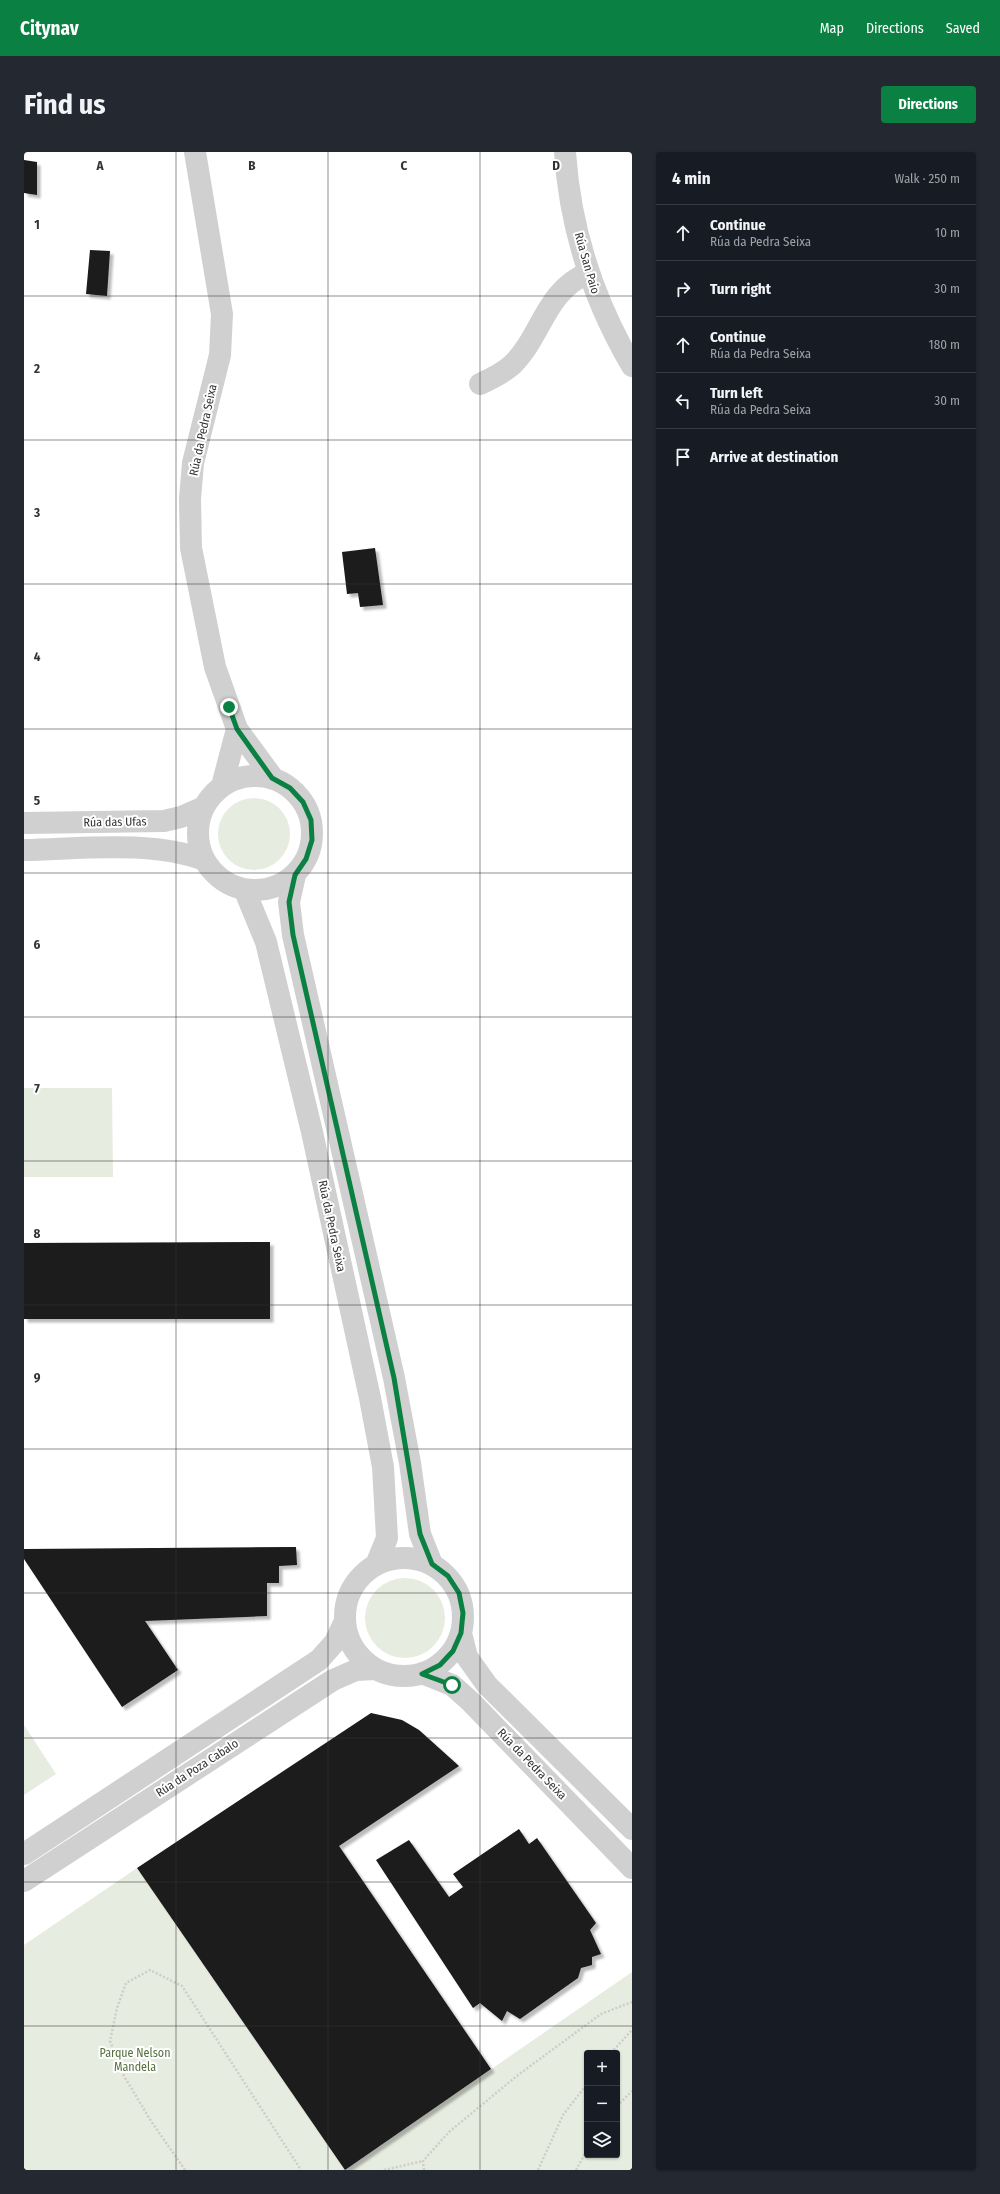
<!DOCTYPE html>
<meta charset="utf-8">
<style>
:root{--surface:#171b24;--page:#242831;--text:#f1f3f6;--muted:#9ea1a6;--line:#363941;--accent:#0b8043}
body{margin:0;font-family:"Fira Sans Condensed",sans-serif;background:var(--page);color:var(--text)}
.controls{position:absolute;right:12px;bottom:12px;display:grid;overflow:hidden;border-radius:4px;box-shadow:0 1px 3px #0004}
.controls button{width:36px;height:36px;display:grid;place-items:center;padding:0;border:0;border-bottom:1px solid var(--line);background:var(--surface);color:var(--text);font:20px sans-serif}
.stop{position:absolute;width:12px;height:12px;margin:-9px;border:3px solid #0b8043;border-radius:50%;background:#fff}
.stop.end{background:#0b8043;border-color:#fff;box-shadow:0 1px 4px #0008}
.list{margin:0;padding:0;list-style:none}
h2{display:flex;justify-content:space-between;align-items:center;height:52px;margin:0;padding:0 16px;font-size:17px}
h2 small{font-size:13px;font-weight:400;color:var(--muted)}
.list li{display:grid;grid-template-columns:26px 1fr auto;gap:12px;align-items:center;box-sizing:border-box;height:56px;padding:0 16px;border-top:1px solid var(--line)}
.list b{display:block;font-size:15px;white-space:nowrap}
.list p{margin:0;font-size:13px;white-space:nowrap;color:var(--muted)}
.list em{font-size:13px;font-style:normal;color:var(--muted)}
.icon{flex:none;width:22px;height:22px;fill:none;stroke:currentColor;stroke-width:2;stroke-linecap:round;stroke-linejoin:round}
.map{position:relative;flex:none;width:608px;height:2018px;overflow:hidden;border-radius:4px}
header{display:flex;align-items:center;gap:24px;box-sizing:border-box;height:56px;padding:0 20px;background:var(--accent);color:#fff}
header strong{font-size:19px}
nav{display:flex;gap:22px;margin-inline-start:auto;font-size:14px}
.intro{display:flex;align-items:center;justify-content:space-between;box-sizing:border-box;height:96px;padding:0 24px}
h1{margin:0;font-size:28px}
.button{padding:10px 18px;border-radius:4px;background:var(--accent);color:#fff;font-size:14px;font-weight:700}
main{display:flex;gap:24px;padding:0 24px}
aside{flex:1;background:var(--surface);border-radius:4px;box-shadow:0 1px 3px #0004}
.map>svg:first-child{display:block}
</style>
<header>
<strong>Citynav</strong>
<nav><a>Map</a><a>Directions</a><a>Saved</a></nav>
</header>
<div class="intro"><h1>Find us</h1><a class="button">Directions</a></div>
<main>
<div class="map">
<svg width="608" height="2018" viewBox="0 0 608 2018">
<defs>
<filter id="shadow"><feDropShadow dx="3.5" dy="3.5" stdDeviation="1" flood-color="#0004"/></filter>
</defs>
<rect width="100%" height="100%" fill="#fff"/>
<path fill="#e6ecdf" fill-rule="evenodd" d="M194 682a36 36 0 1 1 72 0a36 36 0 1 1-72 0Z
M0 936H88L89 1025H0Z
M341 1466a40 40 0 1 1 80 0a40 40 0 1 1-80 0Z
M0 1573 32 1622 0 1643Z
M113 1716 321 2018H0V1793Z
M608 1820V2018H321ZM563 1901H593V2003H563Z"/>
<path fill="#1a1a1a" filter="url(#shadow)" d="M0 8 13 10V43L0 41Z
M66 98 86 99 83 144 62 142Z
M351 396 359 453 336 455 334 441 323 442 318 400Z
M246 1090V1167H0V1091Z
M272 1395 273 1413 255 1414V1431H243V1464L121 1469 154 1518 98 1555 0 1407V1397Z
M347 1561 378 1568 395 1578 435 1614 315 1694 467 1917 321 2018 113 1716Z
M495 1677 505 1692 513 1686 572 1771 566 1778 577 1802 568 1805V1813L557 1816 554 1826 496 1867 483 1859 478 1869 456 1851 449 1856 352 1708 385 1688 425 1745 439 1735 429 1722Z"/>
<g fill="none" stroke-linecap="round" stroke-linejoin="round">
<path stroke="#cdcdcd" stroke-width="2.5" stroke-dasharray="2 2" stroke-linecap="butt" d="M587 1901 608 1878
M593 1954 608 1939
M161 2018 127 1969 100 1924 86 1889 93 1856 102 1831 126 1818 158 1834 277 2018
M360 2018 399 2009
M400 2018 399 2009 425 1980 494 1923 577 1862 608 1850
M514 2018 539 1963 563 1932
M552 2018 563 1998"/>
<path stroke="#d0d0d0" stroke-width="22" d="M171 0 198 162 196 203 169 311 166 347 167 396 191 515 213 577 249 626
M541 0C546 76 570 149 608 214
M456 232C467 227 479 221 488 213 518 184 521 139 564 121
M174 681a57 57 0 1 1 114 0a57 57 0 1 1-114 0Z
M198 634 213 577
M0 671 140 669 157 665 180 655
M0 698C56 697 127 688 180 708
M271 723 265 750 269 783 370 1226 386 1311 396 1382 408 1412
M221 739 242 790 288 980 346 1246 359 1315 363 1386 352 1413
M321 1465a59 59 0 1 1 118 0a59 59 0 1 1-118 0Z
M437 1481 443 1505 463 1533 608 1677
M398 1521 428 1533 446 1549 608 1716
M0 1702 295 1508 311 1490 321 1469
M0 1729 309 1528 332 1518 351 1517"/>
</g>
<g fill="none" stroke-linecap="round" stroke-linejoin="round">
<path stroke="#0b8043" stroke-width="5" d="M205 555 213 577 248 626 266 636 279 650 287 668 288 688 282 707 271 723 265 750 269 783 370 1226 396 1382 408 1412 424 1424 435 1441 439 1461 437 1481 429 1499 416 1513 398 1522 428 1533"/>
</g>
<path fill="none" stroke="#333" stroke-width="1" stroke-opacity="0.55" d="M152 0V2018M304 0V2018M456 0V2018M0 144H608M0 288H608M0 432H608M0 577H608M0 721H608M0 865H608M0 1009H608M0 1153H608M0 1297H608M0 1441H608M0 1586H608M0 1730H608M0 1874H608"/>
<g text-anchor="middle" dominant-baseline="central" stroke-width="4" stroke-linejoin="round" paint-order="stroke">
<g font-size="12" fill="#333" stroke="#fff">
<text transform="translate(563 111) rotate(74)">Rúa San Paio</text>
<text transform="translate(179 278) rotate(-78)">Rúa da Pedra Seixa</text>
<text transform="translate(91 670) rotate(-1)">Rúa das Ufas</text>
<text transform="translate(308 1074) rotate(78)">Rúa da Pedra Seixa</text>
<text transform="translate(508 1612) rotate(46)">Rúa da Pedra Seixa</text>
<text transform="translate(173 1616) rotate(-33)">Rúa da Poza Cabalo</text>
</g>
<g font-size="12" fill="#56703f" stroke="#fff">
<text x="111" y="1901">Parque Nelson<tspan x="111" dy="14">Mandela</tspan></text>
</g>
</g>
<g font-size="13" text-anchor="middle" font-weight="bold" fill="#333" stroke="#fff" stroke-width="4" stroke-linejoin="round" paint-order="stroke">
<text x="76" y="18">A</text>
<text x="228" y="18">B</text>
<text x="380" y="18">C</text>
<text x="532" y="18">D</text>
<text x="13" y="77">1</text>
<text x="13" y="221">2</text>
<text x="13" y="365">3</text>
<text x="13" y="509">4</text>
<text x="13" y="653">5</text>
<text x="13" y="797">6</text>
<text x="13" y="941">7</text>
<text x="13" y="1086">8</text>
<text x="13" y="1230">9</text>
</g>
</svg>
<div class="controls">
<button>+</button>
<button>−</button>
<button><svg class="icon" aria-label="layers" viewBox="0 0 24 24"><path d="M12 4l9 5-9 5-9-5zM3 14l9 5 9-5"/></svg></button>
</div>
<div class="stop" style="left:428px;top:1533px"></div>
<div class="stop end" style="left:205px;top:555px"></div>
</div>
<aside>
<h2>4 min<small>Walk · 250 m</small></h2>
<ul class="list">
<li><svg class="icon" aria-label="ahead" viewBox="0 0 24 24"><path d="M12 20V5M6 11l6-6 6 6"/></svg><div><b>Continue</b><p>Rúa da Pedra Seixa</p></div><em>10 m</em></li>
<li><svg class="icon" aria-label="right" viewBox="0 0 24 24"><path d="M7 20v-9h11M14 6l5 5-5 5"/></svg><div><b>Turn right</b></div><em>30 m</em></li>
<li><svg class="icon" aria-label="ahead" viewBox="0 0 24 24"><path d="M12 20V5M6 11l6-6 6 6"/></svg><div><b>Continue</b><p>Rúa da Pedra Seixa</p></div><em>180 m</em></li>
<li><svg class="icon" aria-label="left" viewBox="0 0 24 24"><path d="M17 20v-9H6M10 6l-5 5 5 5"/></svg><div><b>Turn left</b><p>Rúa da Pedra Seixa</p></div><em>30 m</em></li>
<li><svg class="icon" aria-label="arrive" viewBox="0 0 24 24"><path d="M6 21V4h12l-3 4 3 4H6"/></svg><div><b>Arrive at destination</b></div></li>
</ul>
</aside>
</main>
